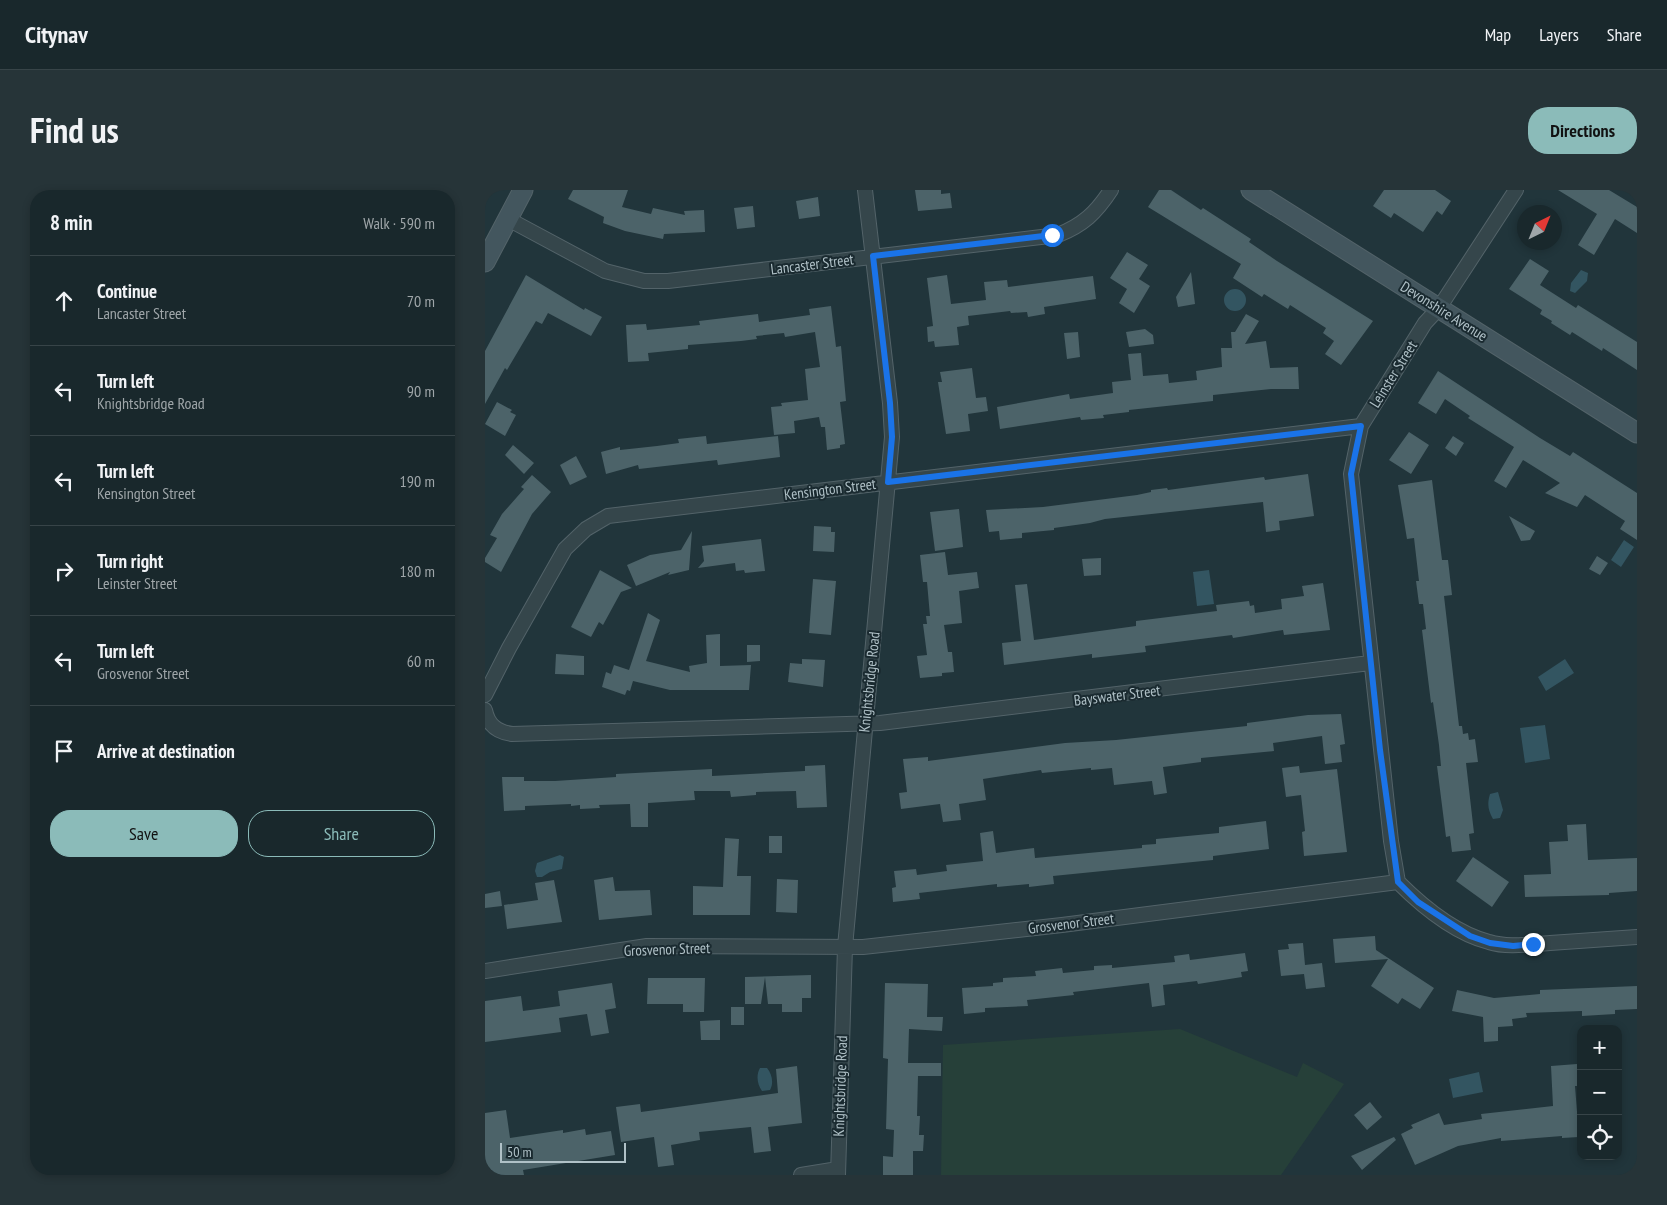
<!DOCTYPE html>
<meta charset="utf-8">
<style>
:root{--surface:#19282c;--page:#263438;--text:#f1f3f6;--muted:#9fa6a9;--line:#374448;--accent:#8bbbb9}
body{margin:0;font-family:"PT Sans Narrow",sans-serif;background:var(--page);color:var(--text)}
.controls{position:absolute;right:15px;bottom:15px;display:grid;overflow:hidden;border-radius:10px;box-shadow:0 2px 8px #0003}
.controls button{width:45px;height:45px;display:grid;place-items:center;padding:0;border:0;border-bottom:1px solid var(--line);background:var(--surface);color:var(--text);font:25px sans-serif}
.compass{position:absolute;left:1032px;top:15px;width:45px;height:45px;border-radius:50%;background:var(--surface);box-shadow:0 2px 8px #0003;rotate:43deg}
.scale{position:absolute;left:15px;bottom:12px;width:126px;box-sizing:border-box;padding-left:5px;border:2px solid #b0c1c7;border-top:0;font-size:14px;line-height:18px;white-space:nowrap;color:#b0c1c7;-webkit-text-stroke:4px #1a2a30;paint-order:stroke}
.stop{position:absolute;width:15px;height:15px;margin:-11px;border:4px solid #1a73e8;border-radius:50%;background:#fff}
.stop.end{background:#1a73e8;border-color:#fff;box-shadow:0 1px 5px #0008}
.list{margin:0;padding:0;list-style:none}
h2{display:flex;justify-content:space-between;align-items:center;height:65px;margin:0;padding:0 20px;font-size:21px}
h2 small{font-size:16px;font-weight:400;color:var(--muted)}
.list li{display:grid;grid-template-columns:32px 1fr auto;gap:15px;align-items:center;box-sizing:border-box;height:90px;padding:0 20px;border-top:1px solid var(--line)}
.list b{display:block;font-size:19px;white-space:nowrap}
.list p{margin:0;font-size:16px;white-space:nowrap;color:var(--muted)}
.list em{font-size:16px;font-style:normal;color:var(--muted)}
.actions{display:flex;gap:10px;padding:15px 20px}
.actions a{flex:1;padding:11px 0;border:1px solid var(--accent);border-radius:20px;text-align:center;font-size:18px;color:var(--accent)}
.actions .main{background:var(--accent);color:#111}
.icon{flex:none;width:28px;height:28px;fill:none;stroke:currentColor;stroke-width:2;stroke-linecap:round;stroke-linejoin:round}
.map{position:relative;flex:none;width:1152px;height:985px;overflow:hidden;border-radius:20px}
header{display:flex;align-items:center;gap:30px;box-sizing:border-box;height:70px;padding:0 25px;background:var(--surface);border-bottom:1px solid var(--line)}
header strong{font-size:24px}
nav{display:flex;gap:28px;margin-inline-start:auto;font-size:18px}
.intro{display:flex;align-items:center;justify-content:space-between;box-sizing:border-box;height:120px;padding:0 30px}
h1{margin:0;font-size:35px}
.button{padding:12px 22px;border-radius:20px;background:var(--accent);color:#111;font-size:18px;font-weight:700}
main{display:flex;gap:30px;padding:0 30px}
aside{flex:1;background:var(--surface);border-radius:20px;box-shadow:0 2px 8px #0003}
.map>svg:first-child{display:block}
</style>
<header>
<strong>Citynav</strong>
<nav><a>Map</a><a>Layers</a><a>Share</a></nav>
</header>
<div class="intro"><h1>Find us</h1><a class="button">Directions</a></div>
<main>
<aside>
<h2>8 min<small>Walk · 590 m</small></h2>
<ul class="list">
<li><svg class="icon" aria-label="ahead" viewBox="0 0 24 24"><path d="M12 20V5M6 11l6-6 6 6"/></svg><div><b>Continue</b><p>Lancaster Street</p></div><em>70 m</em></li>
<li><svg class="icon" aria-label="left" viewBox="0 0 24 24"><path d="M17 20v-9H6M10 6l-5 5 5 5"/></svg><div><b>Turn left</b><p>Knightsbridge Road</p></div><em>90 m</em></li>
<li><svg class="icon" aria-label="left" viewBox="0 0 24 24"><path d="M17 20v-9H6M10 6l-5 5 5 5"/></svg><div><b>Turn left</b><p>Kensington Street</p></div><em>190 m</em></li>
<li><svg class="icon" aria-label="right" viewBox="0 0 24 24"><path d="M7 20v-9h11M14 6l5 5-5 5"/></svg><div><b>Turn right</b><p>Leinster Street</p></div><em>180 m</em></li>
<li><svg class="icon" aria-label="left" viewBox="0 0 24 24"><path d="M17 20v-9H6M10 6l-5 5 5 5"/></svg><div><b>Turn left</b><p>Grosvenor Street</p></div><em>60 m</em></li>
<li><svg class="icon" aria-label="arrive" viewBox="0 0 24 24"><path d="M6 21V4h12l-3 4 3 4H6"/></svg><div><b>Arrive at destination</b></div></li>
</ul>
<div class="actions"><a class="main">Save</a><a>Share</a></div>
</aside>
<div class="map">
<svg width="1152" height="985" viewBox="0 0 1152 985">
<rect width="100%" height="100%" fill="#21353b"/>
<path fill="#264039" d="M695 839 812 887 818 873 859 894 796 985H456L458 855Z"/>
<path fill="#335561" d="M1096 80 1103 83 1102 91 1090 103 1085 101 1086 93Z
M739 110a11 11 0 1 1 22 0a11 11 0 1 1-22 0Z
M1139 350 1149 357 1136 377 1126 370Z
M724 380 729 414 712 416 708 382Z
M1080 469 1089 483 1061 501 1053 487Z
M1060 535 1065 569 1040 573 1035 538Z
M1013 602 1018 620 1015 628 1008 629C1003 620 1002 614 1005 604Z
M75 665 79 667 77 679 65 682 57 687H52L50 681 52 673Z
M275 878H282C287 884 289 893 285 900L277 901C272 894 271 885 275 878Z
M994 882 998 902 968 908 964 889Z"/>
<path fill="#4c6369" d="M88 0H143L137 17 166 24 168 18 200 25 199 21 219 20 220 42 179 44 178 49 140 41 118 33 119 27 83 9Z
M430 0H456V4L465 3 467 18 433 21Z
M674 0H686L716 20 718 18 766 49 764 52 792 71 888 131 856 175 840 164 849 151 838 143 841 138 805 115 803 119 779 104 777 107 748 88 756 74 663 17Z
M899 0H950L966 11 957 25 952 21 938 42 909 23 906 28 888 16Z
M1073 0H1124L1152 17V43L1130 29 1109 65 1093 55 1112 24Z
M333 7 335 26 314 29 311 11Z
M268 16 270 37 252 39 249 18Z
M642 62 663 75 654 89 665 96 649 123 634 113 642 99 625 88Z
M1045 69 1064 81 1055 95 1091 118 1093 115 1152 152V180L1118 158 1117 161 1087 142 1085 145 1066 133 1067 131 1055 124 1057 120 1024 99Z
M706 82 710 114 693 117 691 107Z
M41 85 99 120 100 118 117 127 106 146 63 123 57 134 51 131 22 180 20 178 0 214V161Z
M462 85 466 114 501 110 499 92 522 90 523 97 608 86 611 109 559 117 560 124 543 127 542 122 526 123 525 121 483 126 484 135 472 137 474 155 450 157 449 151 443 152 442 137 448 136 442 88Z
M346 116 351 157 356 156 361 211 355 212 360 254 355 255V258L342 260 340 237H336L334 227 309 231 310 243 289 245 286 217 297 216 296 213 323 210 320 179 335 177 330 142 300 147 299 143 271 146 272 149 256 151 203 155V159L163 163 164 171 143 172 141 135 161 134 162 140 215 135 214 131 273 124 274 132 325 125 324 119Z
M761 124 774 131 760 154 781 151 785 178 813 177 814 199H786L728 205V211L644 220V222L618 225 619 228 596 230 595 227 515 239 512 217 584 204 585 209 628 203 627 192 646 190 643 164 656 163 658 186 683 184 684 193 712 190 711 181 737 177 736 158H747L746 142H750Z
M660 139 668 145 669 154 644 157 641 142Z
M593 142 595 167 582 169 579 143Z
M487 178 491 208 501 207 503 221 483 224 485 241 461 244 453 192H457L455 182Z
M953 181 1055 248 1085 266 1088 262 1152 303V350L1135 339 1140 331 1100 305 1092 317 1060 303 1075 293 1038 270 1021 298 1009 291 1029 257 983 228 985 226 960 209 951 224 933 213Z
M12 212 27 220 25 222 31 225 20 246 0 234Z
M924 242 944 255 926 284 904 270Z
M221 246 222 254 293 246 295 267 233 275 232 270 154 279 153 275 121 284 116 262 135 257V260L172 256 194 253 193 249Z
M968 246 979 253 971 266 960 258Z
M28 255 49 273 39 284 20 265Z
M91 266 102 287 85 295 75 275Z
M823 284 829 326 794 331 795 340 781 342 778 312 620 329 605 333 569 338V340L537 343V348L515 350 514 341 504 342 501 320 558 317 652 305 666 302V300L682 298 683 300 779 287 780 290Z
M47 285 66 302 47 324 16 382 0 372V368L12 348 5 345 17 324 39 299 36 297Z
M947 290 957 370H963L967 405 959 406 974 536H977L978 544 983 543 984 550 990 549 993 572 981 573 989 643 984 644 986 660 967 662 965 646 961 647 952 576H956L954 555 948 512 946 513 937 440 941 439 938 414H934L931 391H934L929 348 922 349 913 295Z
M474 319 478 357 450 361 445 322Z
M1024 326 1050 341 1045 350 1036 351Z
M329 336 346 337V342H350L349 362 328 361Z
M207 341 204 380 183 385 185 382 151 396 142 375 165 365 196 360Z
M276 349 280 381 260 383 259 380 251 381 250 373 213 378 219 371 217 356Z
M460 362 463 385 492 382 494 398 474 401 477 433 459 435 463 462H467L469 482 457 483V486L435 488 432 466 442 465 438 434H442L441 426H445L442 392H438L435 365Z
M1112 366 1123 373 1115 385 1104 379Z
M616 368V385L599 386 597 369Z
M115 380 147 398 136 402 118 435 114 432 106 447 86 437Z
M328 389 351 391 346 445 324 443Z
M838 393 845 440 799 445 798 440 748 448 747 445 660 456 661 462 607 468V464L519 475 517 453 536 451 530 395 542 394 549 450 651 436V431L732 421 731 415 764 411 765 416 769 415 770 423 797 419 796 409 819 406 817 396Z
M163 423 175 430 161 471 205 482 204 476 222 473 221 445 235 444V476L266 475 264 500H185L148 491 145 501 142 500 140 505 117 497 121 482 126 484 129 475 144 480Z
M262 455H275V471L262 472Z
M71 464 99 466V485L70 484Z
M317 469 340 470 338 497 303 492 305 473 317 474Z
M856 524 860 554 855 555 857 572 840 574 837 546 788 553 789 561 716 568V572L678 577 682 603 669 605 667 591 629 595 627 578 606 580V578L557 583 556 580 498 589 501 610 474 614 476 630 458 632 455 614 416 619 414 603 422 602 418 569 443 567V571L580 553 631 550 762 536V533L823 525Z
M340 575 342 617 312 618 311 601 271 602V605L246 607 245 601H209L210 610 163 613V637H146L145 614 114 615 115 618 95 619V615L86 616V614L40 616V620L19 621 17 587H39V591H70L131 587V584L227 579V586L320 581V576Z
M814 576 815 583 852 579 862 662 819 666 817 642 820 641 816 605 801 607 797 578Z
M781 631 784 659 728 666V670L568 686 569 694 544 697V694L512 697V694L434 703 435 709 408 712 407 698 411 697 409 681 431 679 432 685 462 681 461 675 498 671 495 643 508 641 511 663 549 658 550 668 657 658V655L671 654V649L734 643V637Z
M1101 634 1103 670 1152 668V701L1124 703V705L1040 707 1039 685 1066 684 1064 652 1083 651 1082 635Z
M284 646H297V663H284Z
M240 648 254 649 252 686H266L265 725H208V696L238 697Z
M988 667 1024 692 1007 717 971 691Z
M128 687 130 701 165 700 167 725 114 730 109 690Z
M292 689 313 690 312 723 291 722Z
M69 690 77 732 22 739 19 715 53 710 50 693Z
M15 701 17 716 0 718V704Z
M890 746 891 760 949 798 935 819 917 808 913 814 886 796 903 769 850 773 848 749Z
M818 753 820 775 837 773 840 797 821 799 819 784 796 786 793 760 804 759 803 754Z
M760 763 763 781 756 782 757 787 713 794 712 791 678 795 680 815 667 817 664 793 588 802 589 805 542 810 543 816 500 818V822L479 824 477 798 508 796V793L518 792V788L551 786 550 781 577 778 578 783 609 780V776L627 775V778L690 772 689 766 704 764 705 770Z
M326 785V808H317V822H297V814H283L280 787 276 814H260V787Z
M163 788H220L219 822H198V814H162Z
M127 793 131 818 120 820 124 843 106 846 102 824 74 828 76 842 0 852V811L36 806 38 821 75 816 73 801Z
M400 793 443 794 442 827H458L457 841 424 839 423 873H456V886H433L432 926H435L434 945H439L438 961H428V985H398V966L408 967 409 940 401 939 403 869 398 868Z
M1152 796V819L1130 820V824L1097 826V821L1041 823 1042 827 1027 829 1028 836 1013 837V851L999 852 998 827 967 821 972 800 1009 808 1055 804V800Z
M246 817H259V835H246Z
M235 830V850H216L215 831Z
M1092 874 1093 896H1090L1094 947 1077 948V946L1016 951V948L973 956 930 975 916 944 928 938 926 935 954 923 959 935 997 929 996 924 1068 916 1066 876Z
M312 876 317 933 283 937 286 961 269 963 266 937 214 942 215 950 186 955 189 975 173 977 169 947 136 952 131 917 155 914 156 922 293 903 291 879Z
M885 912 897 927 882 940 869 925Z
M21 920 25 948 78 940V943L100 939 101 945 126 941 130 965 38 980 39 985H5L4 981H0V923Z
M909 947 911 950 877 980 866 966Z"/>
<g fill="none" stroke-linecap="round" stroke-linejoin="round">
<g stroke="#536369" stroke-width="16">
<path id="street" d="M23 29 120 81 159 91H183L573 45C598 35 611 23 626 0
M0 505 24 458 80 359 101 339 123 326 876 236
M0 520C3 535 12 542 27 544L395 533 885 473
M913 692 906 651 866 284 876 236 940 133 954 118 1031 0
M913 692C938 717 969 743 1004 752 1023 758 1045 754 1065 753 1094 751 1123 749 1152 747
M0 781 162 756 378 757 577 735 913 692
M316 985 353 979
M353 985 360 757 407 247 405 213 380 0"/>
</g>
<g stroke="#536369" stroke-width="21">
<path id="secondary" d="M766 0 1152 243
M0 72 38 0"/>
</g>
<use href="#street" stroke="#35464b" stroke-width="14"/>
<use href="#secondary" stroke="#43565e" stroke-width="19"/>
</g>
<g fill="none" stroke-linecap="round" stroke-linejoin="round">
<path stroke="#1a73e8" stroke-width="6" d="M567 45 388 66 405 213 407 247 403 292 876 236 866 284 895 560 913 692 933 712 985 746 1005 753 1028 756 1048 754"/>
</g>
<g text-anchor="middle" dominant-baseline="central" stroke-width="4" stroke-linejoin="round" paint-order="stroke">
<g font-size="15" fill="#b0c1c7" stroke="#1a2a30">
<text transform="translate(327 74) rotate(-7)">Lancaster Street</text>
<text transform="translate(959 121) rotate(32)">Devonshire Avenue</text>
<text transform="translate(908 184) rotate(-58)">Leinster Street</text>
<text transform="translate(345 299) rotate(-7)">Kensington Street</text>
<text transform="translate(384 492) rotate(-84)">Knightsbridge Road</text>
<text transform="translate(632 505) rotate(-7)">Bayswater Street</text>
<text transform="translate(586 733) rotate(-7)">Grosvenor Street</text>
<text transform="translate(182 759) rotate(-2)">Grosvenor Street</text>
<text transform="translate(355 896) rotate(-88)">Knightsbridge Road</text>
</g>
</g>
</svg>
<div class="controls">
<button>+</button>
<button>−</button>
<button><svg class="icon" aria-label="locate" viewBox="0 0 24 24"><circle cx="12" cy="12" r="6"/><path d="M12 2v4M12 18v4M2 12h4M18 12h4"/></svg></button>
</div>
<svg class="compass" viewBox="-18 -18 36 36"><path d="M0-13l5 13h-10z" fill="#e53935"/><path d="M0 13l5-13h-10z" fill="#9fa6a9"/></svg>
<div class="scale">50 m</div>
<div class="stop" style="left:567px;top:45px"></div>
<div class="stop end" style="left:1048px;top:754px"></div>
</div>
</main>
